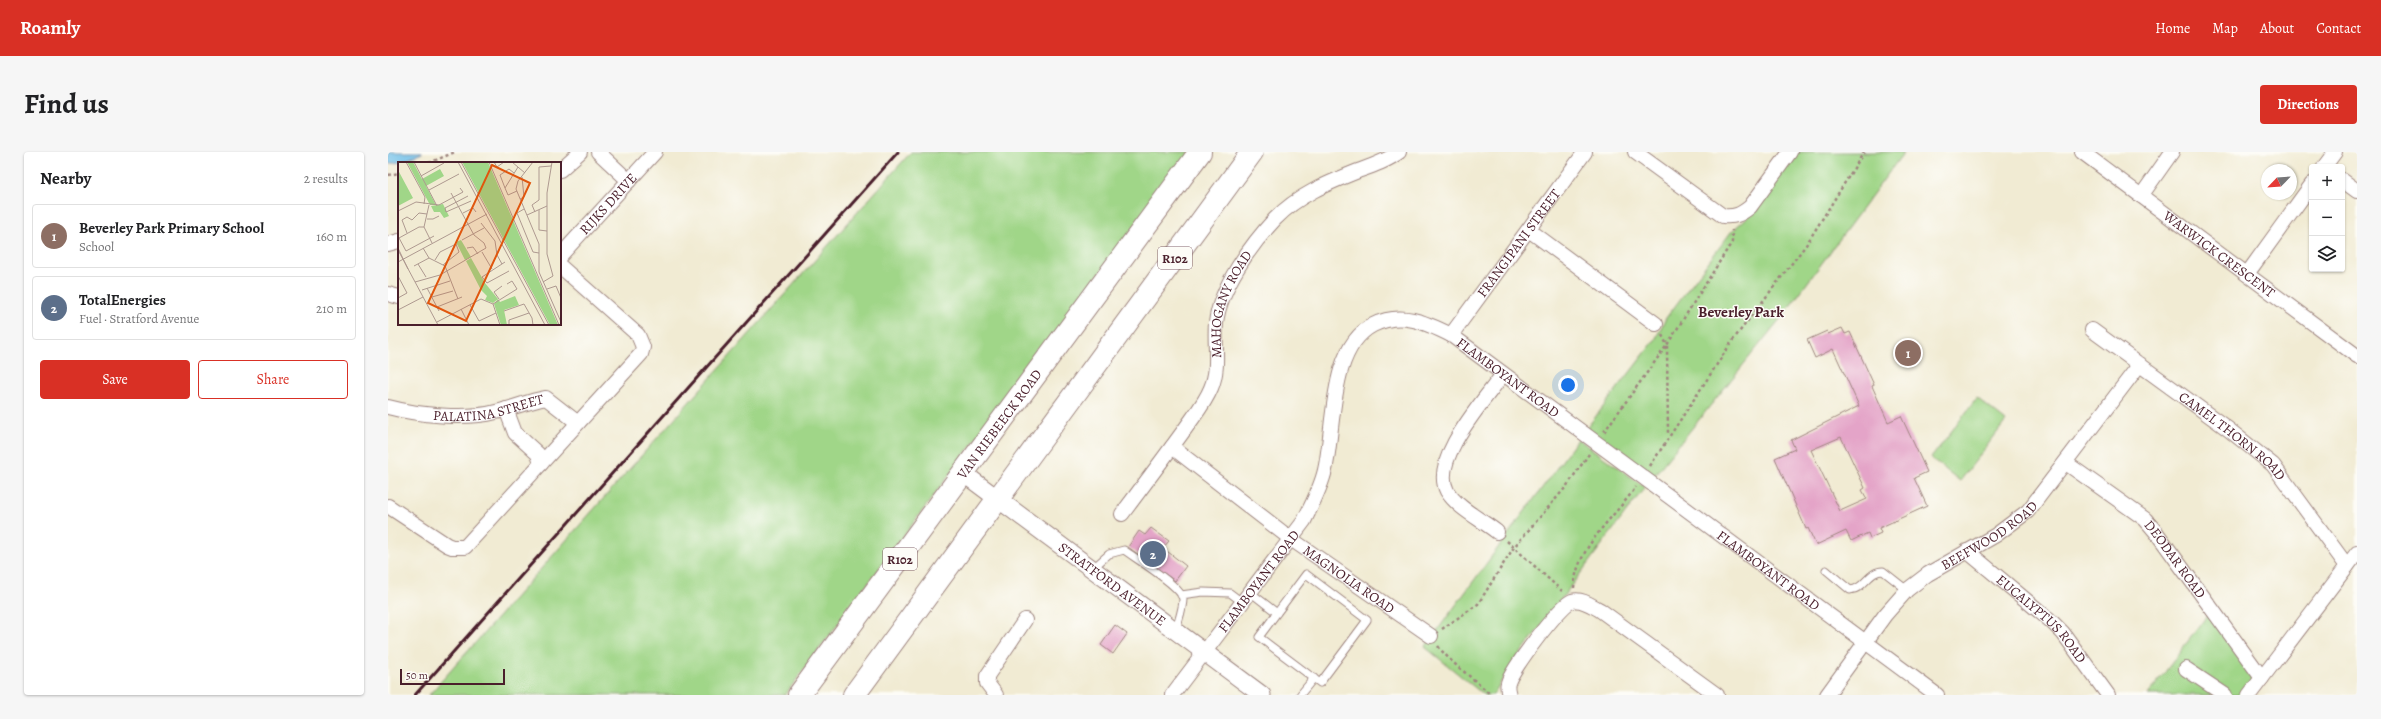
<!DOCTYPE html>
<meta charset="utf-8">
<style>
:root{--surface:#fff;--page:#f6f6f6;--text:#202124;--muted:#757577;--line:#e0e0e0;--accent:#d93025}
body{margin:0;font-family:Alegreya,serif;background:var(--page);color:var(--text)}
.controls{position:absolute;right:12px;top:12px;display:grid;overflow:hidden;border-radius:4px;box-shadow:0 1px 3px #0004}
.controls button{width:36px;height:36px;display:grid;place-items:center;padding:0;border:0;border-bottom:1px solid var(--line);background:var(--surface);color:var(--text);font:20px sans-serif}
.compass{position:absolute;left:1873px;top:12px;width:36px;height:36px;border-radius:50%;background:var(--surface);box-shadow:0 1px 3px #0004;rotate:245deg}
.scale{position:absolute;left:12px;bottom:10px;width:105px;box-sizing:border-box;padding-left:4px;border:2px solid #4a1f2b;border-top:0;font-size:11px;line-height:14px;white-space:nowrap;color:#4a1f2b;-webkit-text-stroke:3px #fdfcf7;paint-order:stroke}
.you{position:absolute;left:1180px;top:233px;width:14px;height:14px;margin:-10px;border:3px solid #fff;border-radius:50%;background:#1a73e8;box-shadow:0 0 0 6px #1a73e833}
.badge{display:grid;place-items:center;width:26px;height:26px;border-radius:50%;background:var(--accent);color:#fff;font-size:13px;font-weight:700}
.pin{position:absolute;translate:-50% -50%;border:2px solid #fff;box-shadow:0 1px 4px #0006}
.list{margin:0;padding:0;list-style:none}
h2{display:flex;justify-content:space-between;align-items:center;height:52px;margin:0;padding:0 16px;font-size:17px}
h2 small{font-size:13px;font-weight:400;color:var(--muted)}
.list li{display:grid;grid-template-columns:26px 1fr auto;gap:12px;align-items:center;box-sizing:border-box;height:64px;margin:0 8px 8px;padding:0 8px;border:1px solid var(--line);border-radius:4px}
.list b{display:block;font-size:15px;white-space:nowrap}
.list p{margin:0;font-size:13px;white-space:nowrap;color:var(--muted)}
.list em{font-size:13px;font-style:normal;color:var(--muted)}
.actions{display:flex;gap:8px;padding:12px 16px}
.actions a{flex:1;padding:9px 0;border:1px solid var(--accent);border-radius:4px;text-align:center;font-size:14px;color:var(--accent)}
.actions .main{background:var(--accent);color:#fff}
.icon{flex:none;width:22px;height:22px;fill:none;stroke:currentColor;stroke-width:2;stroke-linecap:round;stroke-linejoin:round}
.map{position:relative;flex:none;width:1969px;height:543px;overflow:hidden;border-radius:4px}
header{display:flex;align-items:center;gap:24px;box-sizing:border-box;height:56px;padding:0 20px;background:var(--accent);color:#fff}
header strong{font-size:19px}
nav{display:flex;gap:22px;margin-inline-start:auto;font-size:14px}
.intro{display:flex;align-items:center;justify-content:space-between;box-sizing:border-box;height:96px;padding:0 24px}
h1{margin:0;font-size:28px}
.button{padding:10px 18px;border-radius:4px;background:var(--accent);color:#fff;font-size:14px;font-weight:700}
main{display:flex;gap:24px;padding:0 24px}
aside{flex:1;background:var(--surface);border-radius:4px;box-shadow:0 1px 3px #0004}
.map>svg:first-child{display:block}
</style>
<header>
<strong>Roamly</strong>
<nav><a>Home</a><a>Map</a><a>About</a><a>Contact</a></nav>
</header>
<div class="intro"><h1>Find us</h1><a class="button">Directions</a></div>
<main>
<aside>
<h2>Nearby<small>2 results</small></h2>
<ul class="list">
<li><span class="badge" style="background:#8d6e63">1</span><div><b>Beverley Park Primary School</b><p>School</p></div><em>160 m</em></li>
<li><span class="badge" style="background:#5c6f8a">2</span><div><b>TotalEnergies</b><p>Fuel · Stratford Avenue</p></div><em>210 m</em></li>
</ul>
<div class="actions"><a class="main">Save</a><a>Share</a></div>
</aside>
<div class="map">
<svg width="1969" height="543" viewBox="0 0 1969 543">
<rect width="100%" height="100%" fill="#fdfcf7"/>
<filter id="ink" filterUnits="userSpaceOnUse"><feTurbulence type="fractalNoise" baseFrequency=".025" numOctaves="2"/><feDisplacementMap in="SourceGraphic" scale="8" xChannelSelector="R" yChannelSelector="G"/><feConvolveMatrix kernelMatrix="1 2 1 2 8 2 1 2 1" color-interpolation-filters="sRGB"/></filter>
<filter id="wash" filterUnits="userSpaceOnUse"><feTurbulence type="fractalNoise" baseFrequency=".012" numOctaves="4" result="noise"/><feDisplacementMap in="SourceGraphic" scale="16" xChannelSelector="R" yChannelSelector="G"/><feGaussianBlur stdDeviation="0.9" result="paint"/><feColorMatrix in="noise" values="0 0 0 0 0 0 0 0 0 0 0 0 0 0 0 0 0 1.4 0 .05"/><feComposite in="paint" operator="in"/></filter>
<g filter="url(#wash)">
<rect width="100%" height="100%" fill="#f1ebd3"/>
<path fill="#a0d688" stroke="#757a5a" d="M523 0H802L397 543H41Z
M1409 0H1516L1397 161 1264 326 1198 277 1267 188 1278 166 1343 80 1365 60Z
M1589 246 1618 269 1572 329 1543 306Z
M1190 287 1257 335 1121 517 1105 543H1096L1037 495Z
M1821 461 1863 521 1864 529 1855 543H1760Z"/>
<path fill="#6dbee8" stroke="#5c6e8a" d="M0 0H34V1L13 10 0 12Z"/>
<g id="blocks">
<path fill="#e4a4c8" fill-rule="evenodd" d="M1454 176 1457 182 1462 180 1486 233 1484 234 1500 270 1513 264 1539 320 1526 326 1539 354 1491 376 1493 381 1482 386 1480 381 1463 389 1458 379 1428 393 1420 376 1418 377 1387 306 1407 297 1403 288 1471 254 1445 197 1427 206 1419 188 1439 179 1440 182ZM1453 285 1477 336 1474 338 1479 347 1452 359 1423 298Z
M763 376 781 389 775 396 798 414 787 429 740 395 751 379 757 383Z
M727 473 739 482 725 502 713 493Z"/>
</g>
</g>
<g filter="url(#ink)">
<use href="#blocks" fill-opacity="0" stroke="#9e857f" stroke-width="1"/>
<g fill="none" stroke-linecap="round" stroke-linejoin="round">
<g stroke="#9e857f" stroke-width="9">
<path id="service" d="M704 417 721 402 736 398C748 407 793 434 795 447 795 457 790 469 788 478
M1438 418 1462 438C1477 437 1480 419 1495 419L1519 438
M918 422 979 468 932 531 871 485Z
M862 440 889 461
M793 443 815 440 842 441 854 450
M912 543 926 526"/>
</g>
<g stroke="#9e857f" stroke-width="16">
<g id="minor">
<path d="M210 0 241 29"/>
<path d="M1247 0 1335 64C1347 65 1352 63 1362 55L1402 0"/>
<path id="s1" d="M1694 0 1969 204"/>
<path d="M1936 15 1947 0"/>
<path d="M172 18 192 0"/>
<path d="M1954 28 1969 39"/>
<path d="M1753 44 1784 0"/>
<path d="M1141 78 1268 172"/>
<path d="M0 92 11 89"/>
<path id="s2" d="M172 104 267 0"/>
<path d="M1859 122 1924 32"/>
<path d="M0 142 11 145"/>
<path id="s3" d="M1704 178 1840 277 1885 313 1959 414"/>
<path id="s4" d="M1063 183 1197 0"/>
<path id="s5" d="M0 255C30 263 77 268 108 260 125 256 141 249 158 246L190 271 253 202 255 195 250 183 172 114"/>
<path d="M118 257 127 281 150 302 153 312"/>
<path id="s6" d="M784 295 903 387 1043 484"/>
<path id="s7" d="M1678 311 1757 367 1768 380 1874 526"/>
<path d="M0 354 59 393 64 395H77L190 271"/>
<path id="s8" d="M734 362C755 334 776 306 797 277 806 264 817 251 823 236 832 215 826 193 828 171 832 135 863 93 887 67 910 43 940 31 970 19 984 14 999 9 1011 0"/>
<path d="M1109 380C1094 368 1069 356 1059 339 1042 307 1097 248 1115 222"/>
<path id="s9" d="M1579 399 1663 469 1675 481 1720 543"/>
<path d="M1798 517 1837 543"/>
<path d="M608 543 599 531V524L637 468"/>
<path id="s10" d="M784 543 916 369C924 352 933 336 937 318 947 274 941 196 985 173 1013 159 1037 170 1063 183L1549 543"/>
<path d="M1121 543C1120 540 1119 534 1120 531 1123 518 1172 453 1184 449 1194 446 1204 454 1212 458L1329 543"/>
<path id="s11" d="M1439 543 1497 463 1519 438 1540 422 1608 383 1640 359 1752 212"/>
<path d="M1861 543 1969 401"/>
</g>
</g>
<g stroke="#9e857f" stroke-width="19">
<g id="tertiary">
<path id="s12" d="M575 321 874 543"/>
</g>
</g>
<g stroke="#9e857f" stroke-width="24">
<g id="primary">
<path id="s13" d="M411 543 812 0"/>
<path d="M466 543 864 0"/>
</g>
</g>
<path stroke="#9e857f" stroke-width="2.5" stroke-dasharray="3 3" stroke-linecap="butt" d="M41 11 67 0
M0 23 11 21
M1274 183 1279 193 1280 283
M1216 280 1279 193 1344 90V78
M1262 314 1345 188 1418 93 1476 0
M1119 389 1174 439
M1186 436C1188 395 1226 366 1248 335
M1054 477 1090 452 1126 395 1178 335 1201 302
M1050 494C1064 513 1086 526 1103 543"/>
<use href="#service" stroke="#fff" stroke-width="7"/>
<use href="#minor" stroke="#fff" stroke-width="14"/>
<use href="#tertiary" stroke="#fff" stroke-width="17"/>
<use href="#primary" stroke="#fff" stroke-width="22"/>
<path stroke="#4a1f2b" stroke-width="3" d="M27 543 510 0"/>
</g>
</g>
<g text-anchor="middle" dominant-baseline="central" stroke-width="3" stroke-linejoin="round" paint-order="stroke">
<g fill="#fdfcf7" stroke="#806168" stroke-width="1">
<rect x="770" y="95" width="34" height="22" rx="3"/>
<rect x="495" y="396" width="34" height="22" rx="3"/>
</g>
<g font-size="13" font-weight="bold" fill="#4a1f2b">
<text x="787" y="106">R102</text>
<text x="512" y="407">R102</text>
</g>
<g font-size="14" fill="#4a1f2b" stroke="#fdfcf7">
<text stroke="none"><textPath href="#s2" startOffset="71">RIJKS DRIVE</textPath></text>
<text stroke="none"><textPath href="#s4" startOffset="114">FRANGIPANI STREET</textPath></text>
<text stroke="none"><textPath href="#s1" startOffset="171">WARWICK CRESCENT</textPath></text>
<text stroke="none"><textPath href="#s8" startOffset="242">MAHOGANY ROAD</textPath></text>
<text stroke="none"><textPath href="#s10" startOffset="585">FLAMBOYANT ROAD</textPath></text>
<text stroke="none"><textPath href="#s5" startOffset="102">PALATINA STREET</textPath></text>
<text stroke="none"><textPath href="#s13" startOffset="337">VAN RIEBEECK ROAD</textPath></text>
<text stroke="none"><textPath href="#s3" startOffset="176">CAMEL THORN ROAD</textPath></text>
<text stroke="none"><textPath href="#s11" startOffset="231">BEEFWOOD ROAD</textPath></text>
<text stroke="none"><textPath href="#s7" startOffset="147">DEODAR ROAD</textPath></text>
<text stroke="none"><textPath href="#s10" startOffset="909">FLAMBOYANT ROAD</textPath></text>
<text stroke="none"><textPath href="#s6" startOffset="221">MAGNOLIA ROAD</textPath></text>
<text stroke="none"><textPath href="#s10" startOffset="143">FLAMBOYANT ROAD</textPath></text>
<text stroke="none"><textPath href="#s12" startOffset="186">STRATFORD AVENUE</textPath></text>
<text stroke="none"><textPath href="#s9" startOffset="101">EUCALYPTUS ROAD</textPath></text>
</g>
<g font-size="15" font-weight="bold" fill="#4a1f2b" stroke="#fdfcf7">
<text x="1353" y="160">Beverley Park</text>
</g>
</g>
<g transform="translate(10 10)">
<rect width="163" height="163" fill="#f1ebd3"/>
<path d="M9 0H15L24 17 42 7 46 14 28 24 38 43H32ZM64 0H90L160 163H152ZM0 8 15 36 0 44ZM45 42 51 54 46 56 42 50H36L33 44ZM63 78 73 95 67 98 58 80ZM73 96 87 121 100 137 95 141 87 138 89 134 83 128 68 99ZM117 134 121 143 106 148 109 163H103L96 142 100 137 102 140Z" fill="#a0d688"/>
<path fill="none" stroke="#ae9990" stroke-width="1" d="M8 0 27 35 26 42M16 0 39 44M60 0 147 163M63 0 151 163M91 0 161 163M96 0 99 5 106 0M114 0 127 11M135 0 120 19 118 27 141 82V110L163 160M23 14 46 1M107 26 102 13 111 7 116 11M31 28 61 12M119 29 110 33 107 26 120 5M70 34 47 46 48 50 73 39M122 37 126 35 124 15M31 43 26 65 34 81M126 47 119 51 135 90 141 91M141 48V68L149 69M0 49 18 40 41 43 65 30 62 26M137 50 134 43 141 38V5L153 4M65 51 75 46 78 50M129 53 149 44M29 57H35L41 54M83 61 97 79 99 93 104 102M9 71 4 58 9 55 14 58 21 51 29 52M0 74 8 89 36 74M1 76 21 65H26M64 78 86 66M0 86 10 107M25 86 31 96 47 104 60 137M69 86 75 85 80 92M0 88 40 163M84 90 94 107M37 98 42 90 58 82 61 90 45 103M0 100 89 52M107 100 84 115 89 121 111 109M20 102 28 115M16 104 31 96M0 114 9 131 0 136M17 120 42 113 88 86 86 81 76 73 53 31M145 120 155 114 149 92V31L154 0M29 126 41 149M149 127 158 124 163 136M24 128 52 119M34 135 55 129M101 137 96 130 104 124M95 142 119 127 114 119 109 122M72 143 81 159 98 151M39 145 64 135M63 147 71 163M0 148 25 135M106 149 126 142 134 156 135 163M39 160 83 137 95 142 102 163M111 163V158L131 151"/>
<path fill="#e0560e" fill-opacity="0.15" stroke="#e0560e" stroke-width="2" d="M94 3 132 21 68 159 30 141Z"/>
<rect width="163" height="163" fill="none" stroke="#4a1f2b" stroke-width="2"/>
</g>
</svg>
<div class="controls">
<button>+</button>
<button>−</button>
<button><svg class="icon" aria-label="layers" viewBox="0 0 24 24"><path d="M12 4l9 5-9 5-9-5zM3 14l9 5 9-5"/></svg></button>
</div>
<svg class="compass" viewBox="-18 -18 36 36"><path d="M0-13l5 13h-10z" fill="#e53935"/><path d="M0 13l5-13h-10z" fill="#757577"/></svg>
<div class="scale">50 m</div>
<div class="you"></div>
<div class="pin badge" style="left:1520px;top:201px;background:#8d6e63">1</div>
<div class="pin badge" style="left:765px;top:402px;background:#5c6f8a">2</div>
</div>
</main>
